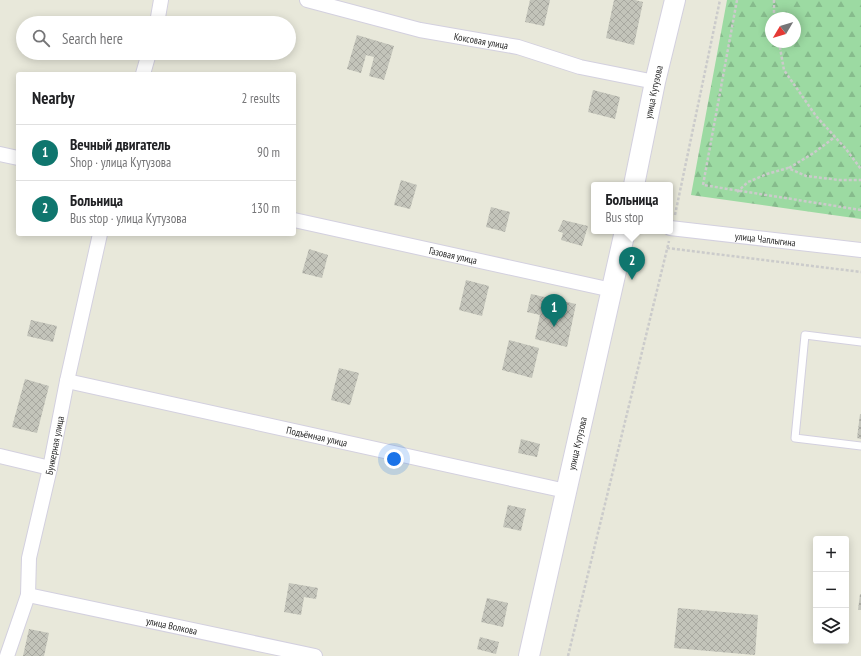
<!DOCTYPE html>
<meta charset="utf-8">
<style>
:root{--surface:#fff;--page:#f2f2f2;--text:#202124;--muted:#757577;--line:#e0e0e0;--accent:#0f766e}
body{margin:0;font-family:"PT Sans Narrow",sans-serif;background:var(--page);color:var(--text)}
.controls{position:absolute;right:12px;bottom:12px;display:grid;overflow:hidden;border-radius:4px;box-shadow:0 2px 10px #0003}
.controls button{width:36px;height:36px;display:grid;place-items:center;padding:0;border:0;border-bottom:1px solid var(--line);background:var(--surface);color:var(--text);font:20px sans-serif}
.compass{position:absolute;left:765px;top:12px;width:36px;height:36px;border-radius:50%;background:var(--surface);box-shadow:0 2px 10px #0003;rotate:232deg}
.you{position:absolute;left:394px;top:459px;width:14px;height:14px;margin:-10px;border:3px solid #fff;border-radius:50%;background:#1a73e8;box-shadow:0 0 0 6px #1a73e833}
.badge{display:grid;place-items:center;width:26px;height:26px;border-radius:50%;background:var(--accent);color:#fff;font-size:13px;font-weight:700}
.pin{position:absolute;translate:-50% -33px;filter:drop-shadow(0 1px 2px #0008)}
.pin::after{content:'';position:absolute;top:21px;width:14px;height:12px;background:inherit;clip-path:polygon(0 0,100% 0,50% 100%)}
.popup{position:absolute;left:591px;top:182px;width:82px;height:52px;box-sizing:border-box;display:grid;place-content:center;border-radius:4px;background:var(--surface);filter:drop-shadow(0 1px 3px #0005);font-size:13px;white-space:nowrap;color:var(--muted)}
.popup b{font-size:15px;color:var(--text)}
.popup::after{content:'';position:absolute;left:50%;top:100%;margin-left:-8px;border:8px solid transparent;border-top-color:var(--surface)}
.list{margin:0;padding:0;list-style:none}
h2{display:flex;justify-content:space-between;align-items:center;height:52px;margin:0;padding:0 16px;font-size:17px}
h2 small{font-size:13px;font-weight:400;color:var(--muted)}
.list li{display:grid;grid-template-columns:26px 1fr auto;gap:12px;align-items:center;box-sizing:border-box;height:56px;padding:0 16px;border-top:1px solid var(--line)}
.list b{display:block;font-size:15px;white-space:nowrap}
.list p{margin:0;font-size:13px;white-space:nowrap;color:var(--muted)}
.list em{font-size:13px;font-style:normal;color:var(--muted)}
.icon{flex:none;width:22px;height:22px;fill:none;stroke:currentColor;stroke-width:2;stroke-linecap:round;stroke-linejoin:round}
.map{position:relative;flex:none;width:861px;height:656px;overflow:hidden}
.search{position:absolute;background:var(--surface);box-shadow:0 2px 10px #0003;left:16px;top:16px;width:280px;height:44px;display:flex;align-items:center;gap:10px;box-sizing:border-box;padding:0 14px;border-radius:22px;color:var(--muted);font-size:15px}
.panel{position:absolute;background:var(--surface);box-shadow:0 2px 10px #0003;left:16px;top:72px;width:280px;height:164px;border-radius:4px}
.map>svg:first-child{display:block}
</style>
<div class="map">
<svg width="861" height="656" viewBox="0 0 861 656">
<defs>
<pattern id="forest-firs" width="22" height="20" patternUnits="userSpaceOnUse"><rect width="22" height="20" fill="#9cdaa2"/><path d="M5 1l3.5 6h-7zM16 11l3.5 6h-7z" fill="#86bb8c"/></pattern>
<pattern id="building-cross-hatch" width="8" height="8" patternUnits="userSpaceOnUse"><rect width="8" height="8" fill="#c3c4ba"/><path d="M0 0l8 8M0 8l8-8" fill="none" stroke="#a8a8a0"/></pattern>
</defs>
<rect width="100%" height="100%" fill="#e8e8da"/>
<path fill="url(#forest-firs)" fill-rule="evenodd" d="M727 0H861V219L691 195ZM771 18H795V42H771Z"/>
<path fill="url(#building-cross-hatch)" d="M530 0H550L544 26 525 22Z
M614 0H635L643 2 634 45 606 38Z
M357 35 394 46 384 80 369 76 374 57 366 55 361 73 347 69Z
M593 90 620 97 615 119 588 112Z
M401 180 417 185 410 209 394 205Z
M491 207 510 212 505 232 486 227Z
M563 220 588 226 582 246 561 240 563 233 558 231Z
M309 249 328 255 322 278 302 273Z
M466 280 489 286 482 316 459 310Z
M531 294 576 304 567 347 535 339 540 315 527 312Z
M31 320 57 326 53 342 27 336Z
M509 340 539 348 532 378 502 370Z
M339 368 359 373 350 405 331 400Z
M25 379 49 386 37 433 12 427Z
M860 414H861V439L857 438Z
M521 439 540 444 537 457 518 453Z
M508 505 526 509 521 531 503 527Z
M289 583 318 588 316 599 304 597 301 615 284 612Z
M860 594H861V610H858Z
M487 598 508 603 503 627 481 622Z
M678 608 758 615 755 655 674 648Z
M29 629 49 633 44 656H23Z
M480 637 499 642 496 654 477 649Z"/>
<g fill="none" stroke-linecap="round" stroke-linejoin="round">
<g stroke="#d3d0df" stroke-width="9">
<path id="lane" d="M861 342 805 335 795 438 861 446"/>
</g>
<g stroke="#d3d0df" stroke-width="16">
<g id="street">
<path id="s1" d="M307 0 420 30 518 47 580 67 655 82"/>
<path d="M157 23 161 0"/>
<path d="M143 74 149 53"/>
<path d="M0 154 18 158"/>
<path id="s2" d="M294 220 612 290"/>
<path id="s3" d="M670 228 861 250"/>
<path id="s4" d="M67 381 566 491"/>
<path d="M0 456 50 468"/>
<path id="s5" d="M28 595 315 656"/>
<path id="s6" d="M7 656 28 595 29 558 50 468 67 381 100 234"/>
</g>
</g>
<g stroke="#d3d0df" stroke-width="22">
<g id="secondary">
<path id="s7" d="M634 185 655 82 675 0"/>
<path id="s8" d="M529 656 625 231"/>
</g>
</g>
<path stroke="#cbcbcb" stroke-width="2.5" stroke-dasharray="3 2" stroke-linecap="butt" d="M737 0 703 185 861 210
M774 0V18
M779 42 784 70 816 116 846 149 861 169
M789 168 812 154 835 137
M737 192 748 182 767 174 788 168 806 176 839 180H861
M675 215 720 0
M667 248 861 272
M568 656 669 241"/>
<use href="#lane" stroke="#fff" stroke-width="7"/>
<use href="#street" stroke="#fff" stroke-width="14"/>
<use href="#secondary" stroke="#fff" stroke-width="20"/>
</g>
<g text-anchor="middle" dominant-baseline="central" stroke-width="3" stroke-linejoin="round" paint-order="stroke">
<g font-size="10" fill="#272727" stroke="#fff">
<text stroke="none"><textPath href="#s1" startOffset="179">Коксовая улица</textPath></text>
<text stroke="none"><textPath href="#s7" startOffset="95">улица Кутузова</textPath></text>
<text stroke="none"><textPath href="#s3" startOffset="96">улица Чаплыгина</textPath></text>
<text stroke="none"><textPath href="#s2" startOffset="163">Газовая улица</textPath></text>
<text stroke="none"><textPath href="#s4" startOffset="256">Подъёмная улица</textPath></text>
<text stroke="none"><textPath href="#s8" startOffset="218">улица Кутузова</textPath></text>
<text stroke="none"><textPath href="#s6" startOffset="217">Бункерная улица</textPath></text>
<text stroke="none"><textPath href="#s5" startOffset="147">улица Волкова</textPath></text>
</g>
</g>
</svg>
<div class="controls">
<button>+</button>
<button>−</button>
<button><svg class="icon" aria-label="layers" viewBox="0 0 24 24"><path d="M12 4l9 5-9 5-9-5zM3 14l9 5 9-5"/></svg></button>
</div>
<svg class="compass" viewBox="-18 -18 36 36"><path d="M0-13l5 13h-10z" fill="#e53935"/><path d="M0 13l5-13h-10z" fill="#757577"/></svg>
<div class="you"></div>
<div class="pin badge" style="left:554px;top:327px">1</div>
<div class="pin badge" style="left:632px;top:280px">2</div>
<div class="popup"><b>Больница</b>Bus stop</div>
<div class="search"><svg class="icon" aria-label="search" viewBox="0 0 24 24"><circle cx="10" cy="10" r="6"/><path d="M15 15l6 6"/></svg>Search here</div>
<section class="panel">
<h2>Nearby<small>2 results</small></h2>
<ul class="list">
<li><span class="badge">1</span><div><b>Вечный двигатель</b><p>Shop · улица Кутузова</p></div><em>90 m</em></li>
<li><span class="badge">2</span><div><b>Больница</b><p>Bus stop · улица Кутузова</p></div><em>130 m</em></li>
</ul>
</section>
</div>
